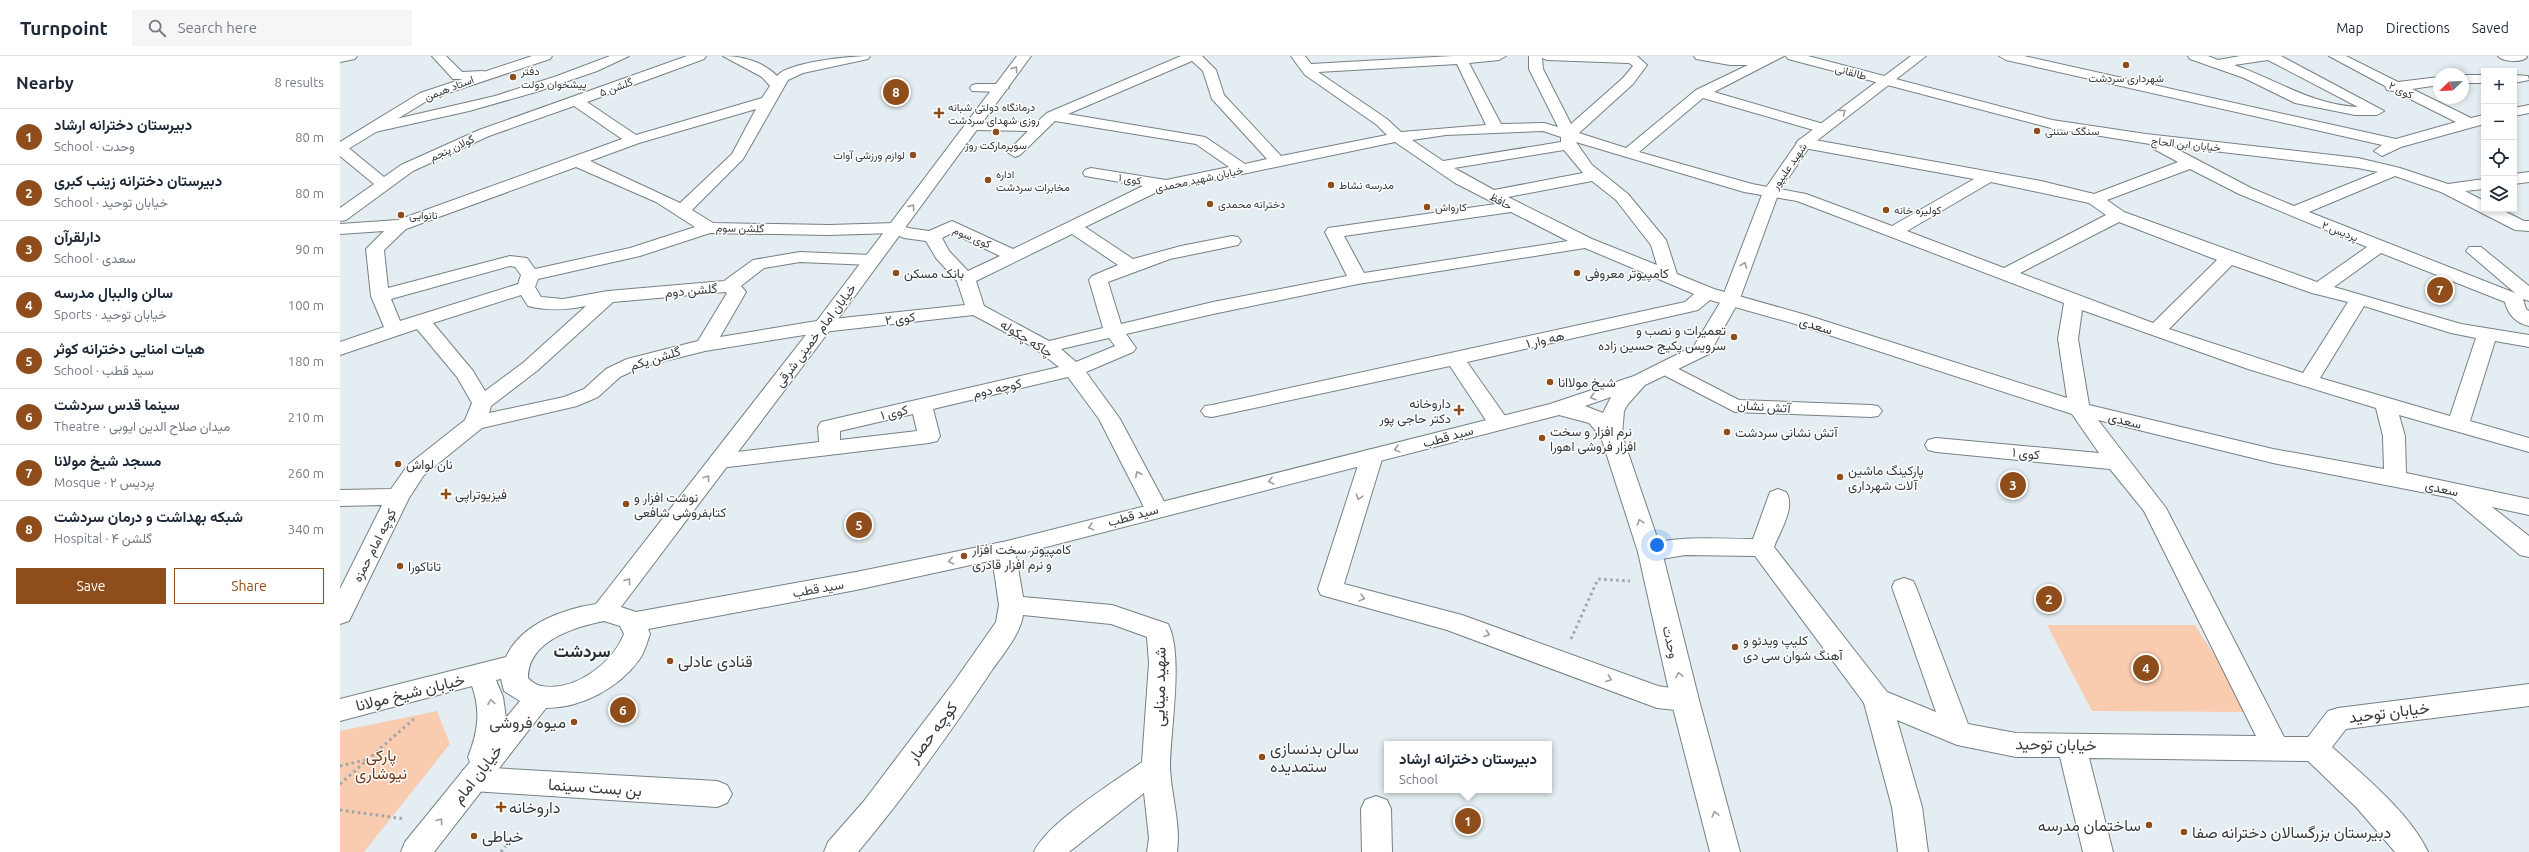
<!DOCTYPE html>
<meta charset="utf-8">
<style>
:root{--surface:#fff;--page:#f6f6f7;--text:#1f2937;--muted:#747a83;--line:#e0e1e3;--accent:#8f4d1c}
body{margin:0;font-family:Ubuntu,Vazirmatn,sans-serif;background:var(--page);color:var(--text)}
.controls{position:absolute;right:12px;top:12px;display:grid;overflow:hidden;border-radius:0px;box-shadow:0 2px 6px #0003}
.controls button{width:36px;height:36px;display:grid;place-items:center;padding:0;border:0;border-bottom:1px solid var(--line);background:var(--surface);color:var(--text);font:20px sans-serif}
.compass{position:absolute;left:2093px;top:12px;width:36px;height:36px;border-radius:50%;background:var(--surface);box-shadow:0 2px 6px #0003;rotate:247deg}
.you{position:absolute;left:1317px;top:489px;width:14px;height:14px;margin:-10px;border:3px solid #fff;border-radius:50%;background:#1a73e8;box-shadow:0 0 0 6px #1a73e833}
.badge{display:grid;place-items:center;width:26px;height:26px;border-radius:50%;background:var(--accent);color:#fff;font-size:13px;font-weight:700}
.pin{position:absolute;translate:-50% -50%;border:2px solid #fff;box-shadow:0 1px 4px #0006}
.popup{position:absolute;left:1044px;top:685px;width:168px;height:52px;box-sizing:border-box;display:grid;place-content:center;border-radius:0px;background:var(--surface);filter:drop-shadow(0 1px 3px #0005);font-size:13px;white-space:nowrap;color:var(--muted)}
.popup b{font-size:15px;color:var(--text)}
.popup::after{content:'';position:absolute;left:50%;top:100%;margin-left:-8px;border:8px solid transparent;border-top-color:var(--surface)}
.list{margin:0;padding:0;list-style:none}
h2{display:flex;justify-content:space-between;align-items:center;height:52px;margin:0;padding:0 16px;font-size:17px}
h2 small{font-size:13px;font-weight:400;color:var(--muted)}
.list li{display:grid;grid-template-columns:26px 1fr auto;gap:12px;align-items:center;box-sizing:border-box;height:56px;padding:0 16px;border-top:1px solid var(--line)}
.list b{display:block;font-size:15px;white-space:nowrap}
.list p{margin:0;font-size:13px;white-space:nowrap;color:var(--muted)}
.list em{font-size:13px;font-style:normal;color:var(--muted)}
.actions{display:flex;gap:8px;padding:12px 16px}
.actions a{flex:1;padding:9px 0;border:1px solid var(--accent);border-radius:0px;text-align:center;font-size:14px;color:var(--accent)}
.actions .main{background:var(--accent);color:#fff}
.icon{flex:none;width:22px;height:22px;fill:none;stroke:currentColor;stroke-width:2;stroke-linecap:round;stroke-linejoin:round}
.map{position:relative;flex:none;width:2189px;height:796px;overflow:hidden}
header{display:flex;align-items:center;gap:24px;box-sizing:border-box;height:56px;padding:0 20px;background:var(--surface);border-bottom:1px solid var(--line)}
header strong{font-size:19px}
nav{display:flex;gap:22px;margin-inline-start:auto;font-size:14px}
.search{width:280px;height:36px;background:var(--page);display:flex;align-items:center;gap:10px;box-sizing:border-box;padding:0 14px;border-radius:0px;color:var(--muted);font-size:15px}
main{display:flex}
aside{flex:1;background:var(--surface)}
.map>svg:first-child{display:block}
</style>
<header>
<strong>Turnpoint</strong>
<div class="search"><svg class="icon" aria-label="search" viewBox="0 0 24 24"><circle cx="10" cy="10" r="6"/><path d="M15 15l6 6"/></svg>Search here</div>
<nav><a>Map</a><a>Directions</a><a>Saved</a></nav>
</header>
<main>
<aside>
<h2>Nearby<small>8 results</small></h2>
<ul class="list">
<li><span class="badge">1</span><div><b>دبیرستان دخترانه ارشاد</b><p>School · وحدت</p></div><em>80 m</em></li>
<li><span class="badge">2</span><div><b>دبیرستان دخترانه زینب کبری</b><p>School · خیابان توحید</p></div><em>80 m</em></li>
<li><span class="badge">3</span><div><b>دارلقرآن</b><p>School · سعدی</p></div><em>90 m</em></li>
<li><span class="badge">4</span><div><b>سالن والببال مدرسه</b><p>Sports · خیابان توحید</p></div><em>100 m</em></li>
<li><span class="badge">5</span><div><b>هیات امنایی دخترانه کوثر</b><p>School · سید قطب</p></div><em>180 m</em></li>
<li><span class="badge">6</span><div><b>سینما قدس سردشت</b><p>Theatre · میدان صلاح الدین ایوبی</p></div><em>210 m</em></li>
<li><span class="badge">7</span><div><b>مسجد شیخ مولانا</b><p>Mosque · پردیس ۲</p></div><em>260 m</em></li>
<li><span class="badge">8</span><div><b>شبکه بهداشت و درمان سردشت</b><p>Hospital · گلشن ۴</p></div><em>340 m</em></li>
</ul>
<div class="actions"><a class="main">Save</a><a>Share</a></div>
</aside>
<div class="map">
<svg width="2189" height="796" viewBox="0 0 2189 796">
<rect width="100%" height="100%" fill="#e4eef2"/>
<path fill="#f9cbaf" d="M1707 569H1855L1911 656 1752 655Z
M97 655 110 688 24 796H0V675Z"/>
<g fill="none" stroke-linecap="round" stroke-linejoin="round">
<g stroke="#778084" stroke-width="2">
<path id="minor" d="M0 0H17L15 3 0 6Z
M92 0H106L122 16 143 15 150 19 143 23H113Z
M270 0H289L257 15 196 36 129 55 35 76 28 72 30 69 155 40 217 20Z
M347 0H366L364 3 247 46 296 79 422 42 430 30 422 21 383 0C402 0 424 6 437 20 448 6 511 0 530 0L528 3 463 17 448 24 403 103 352 154 373 167 489 169 556 167 568 172 589 175 612 165 673 193 803 130 745 120 743 117 745 114 751 112 826 124 889 111 856 88 715 65 680 99 675 101 667 96 688 75 634 74 627 70 629 67 697 66 707 57 841 0H862L876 14 884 39 941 100 1047 79 1037 69 965 19 951 0H965L971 8 1112 0H1166L1159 4 1129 7 1161 68 1204 67 1218 71 1189 13V0H1297L1307 9 1293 28 1239 77 1286 92 1356 34 1408 9H1390L1356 3 1354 0H1444L1374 36 1487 69 1489 72 1487 75H1477L1363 42 1299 96 1412 128 1466 138 1552 170 1634 123 1464 92 1456 87 1459 84 1464 82 1701 125 1754 138 1838 106 1812 92 1810 88 1711 72 1448 3 1446 0H1468L1712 64 1806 78 2018 102 2060 112 2108 128 2144 123V133L2125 135 2144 145V153H2160L2184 165H2189V175L2175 174 2101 136 2055 120 1969 156 2175 237 2126 195 2129 191H2141L2189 230V245L2183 243 2186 253 2189 255V270C2176 267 2168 259 2165 246L2041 197 1994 231 2121 268 2189 279V291L2155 285 2130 365 2189 382V396L2059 359 2065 380 2066 417 2189 443V459L2152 451 2189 480V501L2180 499 2112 442 1933 407 1758 364 1826 452 1944 681H1968L1988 655 1998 652 2189 628V650L2006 673 1992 691C2024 720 2070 757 2088 796H2055L2016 751 1968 705 1749 702 1773 796H1743L1720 701H1676L1617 689 1557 664 1582 751 1588 796H1558L1552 751 1524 647 1415 500 1345 499 1310 505 1301 502 1298 496 1301 490C1338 479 1376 483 1413 483L1430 436 1438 433 1446 436C1456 451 1440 475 1434 491L1547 636 1596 656 1552 531 1555 525 1564 522 1573 525 1576 531 1628 668 1676 677 1916 680 1804 455 1770 413 1596 396 1588 394 1585 389 1588 384 1596 382 1759 397 1732 358 1452 267 1370 244 1358 254 1127 306 1170 367 1167 372 1159 374 1151 372 1110 310 872 361 865 360 861 355 865 350 872 349 1345 246 1354 238 1245 192 1018 228 873 258 786 278 796 292 793 296 746 316 780 363 828 453 824 459 816 461 808 459 759 363 728 321 593 353 600 380 597 385 589 387 380 412 372 410 369 405 372 400 380 398 479 386 478 371 481 366 719 311 693 291 633 259 483 276 365 295 301 311 280 321 258 341 237 350 142 372 84 419 69 442 9 565 0 568V533L42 449 0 450V434L51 433 68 409 125 364 132 347 117 321 77 273 0 299V286L44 271 31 240 26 193 44 175 0 178V168L58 164 282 83 234 50 149 80 73 115 6 164 0 165V152L34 128 0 100V87L5 89 44 121 61 109 139 74ZM1202 2 1207 4 1289 7 1293 10 1283 22 1231 68 1203 13ZM852 5 863 15 872 43 927 103 905 108 865 81 728 58ZM1117 8 1146 69 1061 76 1047 63 978 16ZM416 53 392 98 340 147 250 105 299 87ZM1203 75 1221 81V86L1103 105 1072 84 1106 79ZM1055 86 1115 127 1156 148 988 172 985 176 1007 220 873 246 781 268 768 226 830 203 898 189 901 185 898 181 892 180 841 190 793 203 745 171 817 136ZM1236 86 1404 136 1457 145 1724 247 1718 283 1727 342 1466 259 1374 233 1337 218 1326 184 1288 138 1252 109ZM1831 90 2018 112 2038 116 1954 150 1911 132ZM1224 94 1243 117 1154 134 1114 112ZM236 111 316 146 355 171 290 192 195 213 187 202 170 200 48 232 44 194 66 173ZM1850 113 1899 138 2027 191 1977 226 1784 156 1767 144ZM1252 125 1276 144 1311 189 1317 209 1252 183 1168 141ZM1651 126 1749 147 1766 159 1664 212 1567 175ZM1171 156 1228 185 1024 217 1004 180ZM1779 166 1877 204 1813 267 1680 217ZM370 177 489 179 553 177 564 182 586 185 596 202 617 225 625 249 483 264 380 281 406 236 401 230 424 212 460 206 531 209 537 208 540 204 537 200 531 199 460 196 413 204 384 225 268 235 223 243 201 241 195 231 198 223 300 200ZM612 177 660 200 628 215 609 195 602 182ZM732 178 778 209 752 220 749 224 763 272 709 285 644 250 636 225ZM1892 209 1972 237 2008 246 1963 317 1829 273ZM170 210 175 211 181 219 178 228 60 265 51 243ZM385 236 387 237 358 285 287 303 266 313 244 333 224 341 149 357 151 350 198 314 273 246ZM181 239 188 250C208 255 226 254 246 250L184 306 145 335 133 315 93 267ZM2024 250 2111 277 2136 282 2110 360 1980 322ZM1742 254 1908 313 2036 352 2043 380 2044 413 1933 393 1749 349 1738 283ZM769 282 775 290 736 306 721 293ZM573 358 577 375 500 384V375Z
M1659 0H1684L2056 83 2116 66 2054 35 2047 34 2045 30 1989 0H2006L2058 26 2099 21V29L2072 33 2131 62 2144 59V68L2061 91 2042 100 2034 95 2042 89 1666 4Z
M1848 0H1868L1878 4 1900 0H1941L2044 55 2037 59H2015L1955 47 1904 22 1850 3ZM1928 4 2018 51C1972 49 1935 23 1894 9Z
M2158 0H2186L2187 1C2182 7 2163 6 2158 0Z
M2123 19H2144V27H2123Z
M2174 19 2188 20 2189 24 2174 27Z
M637 28H662L669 32 662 36 632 35 630 32 632 29Z
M2189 49V57L2174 60V52Z
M2189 116V126L2174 128V118Z
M1325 306 1399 344 1531 349 1538 350 1542 355 1538 360 1531 361 1395 356 1318 316 1315 312 1318 308Z
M1032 393 1040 395 1043 400 1004 528 1122 559 1318 630 1355 636 1359 644 1355 652 1345 655 1317 652 1107 574 981 539 978 533 1021 400 1024 395Z
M663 486 672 488 675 494 683 541 772 549 828 568C844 598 830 675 830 711 831 740 841 767 837 796H807L809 782 804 737 729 796H694C707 767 774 726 802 706L809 607 807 581 771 568 683 559C680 579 663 598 652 614 610 677 566 739 518 796H484L488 786 524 745 614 626 656 566 659 549 651 494 654 488Z
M133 711 377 725 387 729 392 738 387 747 377 751 133 735 123 732 118 723 123 714Z
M1036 740 1047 744 1051 753 1052 796H1022L1021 753 1025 744Z"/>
</g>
<g stroke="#778084" stroke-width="2">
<path id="major" d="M192 0H212L210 3 90 43 0 98V86L80 37Z
M677 0H691L490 274 281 551 296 556 516 516 663 486 1210 348 1294 320 1354 290 1381 245 1423 136 1459 84 1571 0H1586L1470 90 1439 136 1399 245 1369 298 1305 329 1288 348 1284 355 1282 379 1322 496 1359 644 1400 796H1370L1331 644 1298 496 1261 381 1249 367 1219 359 663 502 516 534 308 573 310 578C307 586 305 596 299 604 279 632 241 652 206 652L94 796H61L65 786 130 706 128 701C138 676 141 656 132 630L0 665V643L166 601C181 568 223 553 256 548L476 266ZM1271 341 1263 357 1245 350ZM264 565 280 570 284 578C272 608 234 636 201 630 196 629 191 625 188 622 188 585 234 571 264 565ZM161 623 164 635 180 645 166 662 163 641 156 624Z"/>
</g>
<path stroke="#9fa6aa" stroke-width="2.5" stroke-dasharray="2 3" stroke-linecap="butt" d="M303 446 316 447"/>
<path stroke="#9fa6aa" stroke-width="3" stroke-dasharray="2.5 3.5" stroke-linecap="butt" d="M1231 583 1258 523 1290 525
M0 710 29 703
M0 728 76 661
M0 754 65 763
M161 796 172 782"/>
<use href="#minor" fill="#fff" fill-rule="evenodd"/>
<use href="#major" fill="#fff" fill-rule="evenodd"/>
</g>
<defs><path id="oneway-chevron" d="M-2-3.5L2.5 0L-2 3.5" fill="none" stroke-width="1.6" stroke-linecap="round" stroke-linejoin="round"/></defs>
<g stroke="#9b9d9e">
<use href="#oneway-chevron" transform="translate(675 13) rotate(-55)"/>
<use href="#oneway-chevron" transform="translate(1503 56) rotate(-36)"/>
<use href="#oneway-chevron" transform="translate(572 151) rotate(-54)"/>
<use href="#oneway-chevron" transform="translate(1404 209) rotate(-68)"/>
<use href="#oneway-chevron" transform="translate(1253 341) rotate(163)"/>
<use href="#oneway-chevron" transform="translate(1057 393) rotate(165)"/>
<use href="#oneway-chevron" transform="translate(798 418) rotate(-117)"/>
<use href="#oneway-chevron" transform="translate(367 422) rotate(-53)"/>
<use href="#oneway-chevron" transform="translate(931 425) rotate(166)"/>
<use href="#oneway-chevron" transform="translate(1019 441) rotate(108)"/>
<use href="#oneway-chevron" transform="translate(1300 466) rotate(-108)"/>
<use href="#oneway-chevron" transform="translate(751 471) rotate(165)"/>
<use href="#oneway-chevron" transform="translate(611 505) rotate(168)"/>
<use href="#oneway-chevron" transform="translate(288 525) rotate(-53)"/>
<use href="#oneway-chevron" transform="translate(1022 542) rotate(15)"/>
<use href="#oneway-chevron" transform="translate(1147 578) rotate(20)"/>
<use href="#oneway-chevron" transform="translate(1339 619) rotate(-103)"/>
<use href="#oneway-chevron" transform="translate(1269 623) rotate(20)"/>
<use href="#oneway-chevron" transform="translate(151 646) rotate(-99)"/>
<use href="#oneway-chevron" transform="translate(1375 758) rotate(-105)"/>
<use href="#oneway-chevron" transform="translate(100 765) rotate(-53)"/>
</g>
<g fill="#8f4d1c" stroke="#fff" stroke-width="1.5">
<circle cx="1786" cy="9" r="4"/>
<circle cx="173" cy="21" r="4"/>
<path d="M597 51h4v4h4v4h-4v4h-4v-4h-4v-4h4z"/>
<circle cx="1697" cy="75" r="4"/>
<circle cx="656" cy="76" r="4"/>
<circle cx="573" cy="99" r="4"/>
<circle cx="648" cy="124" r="4"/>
<circle cx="991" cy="129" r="4"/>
<circle cx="870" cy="148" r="4"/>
<circle cx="1087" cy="151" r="4"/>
<circle cx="1546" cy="154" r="4"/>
<circle cx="61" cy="159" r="4"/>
<circle cx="556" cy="217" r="4"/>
<circle cx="1237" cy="217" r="4"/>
<circle cx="1394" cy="281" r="4"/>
<circle cx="1210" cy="326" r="4"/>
<path d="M1117 348h4v4h4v4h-4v4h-4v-4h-4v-4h4z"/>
<circle cx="1387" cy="376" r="4"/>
<circle cx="1202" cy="382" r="4"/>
<circle cx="58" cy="408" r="4"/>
<circle cx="1500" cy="421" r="4"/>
<path d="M104 432h4v4h4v4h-4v4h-4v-4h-4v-4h4z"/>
<circle cx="286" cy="448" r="4"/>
<circle cx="624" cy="500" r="4"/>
<circle cx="60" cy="510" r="4"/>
<circle cx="1395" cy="591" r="4"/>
<circle cx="330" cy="605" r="4"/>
<circle cx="234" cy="666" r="4"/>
<circle cx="922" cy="701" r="4"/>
<path d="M159 745h4v4h4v4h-4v4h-4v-4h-4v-4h4z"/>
<circle cx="1809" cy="769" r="4"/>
<circle cx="1844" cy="776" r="4"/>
<circle cx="134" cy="780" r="4"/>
</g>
<g text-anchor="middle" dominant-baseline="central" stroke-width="3" stroke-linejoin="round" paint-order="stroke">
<g font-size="11" fill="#373b3d" stroke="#fff" text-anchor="start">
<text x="181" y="15">دفتر<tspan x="181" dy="13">پیشخوان دولت</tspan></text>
<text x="1786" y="22" text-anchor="middle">شهرداری سردشت</text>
<text x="608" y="51">درمانگاه دولتی شبانه<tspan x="608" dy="13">روزی شهدای سردشت</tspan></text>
<text x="1705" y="75">سنگک سنتی</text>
<text x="656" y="89" text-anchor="middle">سوپرمارکت روژ</text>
<text x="565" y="99" text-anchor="end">لوازم ورزشی آوات</text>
<text x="656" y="118">اداره<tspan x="656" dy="13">مخابرات سردشت</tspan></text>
<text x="999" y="129">مدرسه نشاط</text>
<text x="878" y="148">دخترانه محمدی</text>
<text x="1095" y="151">کارواش</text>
<text x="1554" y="154">کولیره خانه</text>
<text x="69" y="159">نانوایی</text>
</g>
<g font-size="11" fill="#373b3d" stroke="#fff">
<text transform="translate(1511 16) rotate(15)">طالقانی</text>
<text transform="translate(276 31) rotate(-20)">گلشن ۵</text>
<text transform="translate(109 32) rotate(-21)">استاد هیمن</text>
<text transform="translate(2061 34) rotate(26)">کوی ۲</text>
<text transform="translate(1846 88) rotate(6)">خیابان ابن الحاج</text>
<text transform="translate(112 92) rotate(-25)">گولان پنجم</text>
<text transform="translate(1449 110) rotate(-55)">شهید علیپور</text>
<text transform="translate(790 123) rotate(8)">کوی ۱</text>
<text transform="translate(859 123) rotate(-12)">خیابان شهید محمدی</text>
<text transform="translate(1161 145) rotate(28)">حافظ</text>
<text transform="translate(400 172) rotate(1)">گلشن سوم</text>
<text transform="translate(2000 175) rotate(21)">پردیس ۲</text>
<text transform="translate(632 181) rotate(23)">کوی سوم</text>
</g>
<g font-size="13" fill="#373b3d" stroke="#fff" text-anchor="start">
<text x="564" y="217">بانک مسکن</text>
<text x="1245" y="217">کامپیوتر معروفی</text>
<text x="1386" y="274" text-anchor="end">تعمیرات و نصب و<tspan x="1386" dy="15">سرویس پکیج حسین زاده</tspan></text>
<text x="1218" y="326">شیخ مولاانا</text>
<text x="1111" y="347" text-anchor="end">داروخانه<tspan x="1111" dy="15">دکتر حاجی پور</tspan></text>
<text x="1210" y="375">نرم افزار و سخت<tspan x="1210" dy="15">افزار فروشی اهورا</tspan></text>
<text x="1395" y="376">آتش نشانی سردشت</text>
<text x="66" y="408">نان لواش</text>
<text x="1508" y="414">پارکینگ ماشین<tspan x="1508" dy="15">آلات شهرداری</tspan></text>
<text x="115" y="438">فیزیوتراپی</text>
<text x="294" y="441">نوشت افزار و<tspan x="294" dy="15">کتابفروشی شافعی</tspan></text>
<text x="632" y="493">کامپیوتر سخت افزار<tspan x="632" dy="15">و نرم افزار قادری</tspan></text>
<text x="68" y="510">تاناکورا</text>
<text x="1403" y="584">کلیپ ویدئو و<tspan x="1403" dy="15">آهنگ شوان سی دی</tspan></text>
</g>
<g font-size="13" fill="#373b3d" stroke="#fff">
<text transform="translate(351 234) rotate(-5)">گلشن دوم</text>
<text transform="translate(560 262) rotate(-7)">کوی ۲</text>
<text transform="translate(1476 269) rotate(17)">سعدی</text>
<text transform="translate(475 279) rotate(-53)">خیابان امام خمینی شرقی</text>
<text transform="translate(687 282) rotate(32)">چاکه چکوله</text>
<text transform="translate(1205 283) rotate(-13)">هه وار ۱</text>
<text transform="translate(315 302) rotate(-17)">گلشن یکم</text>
<text transform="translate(657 332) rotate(-13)">کوچه دوم</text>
<text transform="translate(1424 350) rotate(4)">آتش نشان</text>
<text transform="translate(554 356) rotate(-13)">کوی ۱</text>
<text transform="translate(1785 364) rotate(14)">سعدی</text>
<text transform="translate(1108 380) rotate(-15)">سید قطب</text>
<text transform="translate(1686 397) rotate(6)">کوی ۱</text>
<text transform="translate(2102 432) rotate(13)">سعدی</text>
<text transform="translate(793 459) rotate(-15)">سید قطب</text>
<text transform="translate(34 489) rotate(-63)">کوچه امام حمزه</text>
<text transform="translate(478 532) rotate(-10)">سید قطب</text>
<text transform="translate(1331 586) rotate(77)">وحدت</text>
</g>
<g font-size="16" fill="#373b3d" stroke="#fff" text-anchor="start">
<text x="338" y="605">قنادی عادلی</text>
<text x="226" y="666" text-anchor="end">میوه فروشی</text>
<text x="930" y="692">سالن بدنسازی<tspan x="930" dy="18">ستمدیده</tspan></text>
<text x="169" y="751">داروخانه</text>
<text x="1801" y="769" text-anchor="end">ساختمان مدرسه</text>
<text x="1852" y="776">دبیرستان بزرگسالان دخترانه صفا</text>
<text x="142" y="780">خیاطی</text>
</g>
<g font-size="16" fill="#373b3d" stroke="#fff">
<text transform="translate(819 631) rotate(-89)">شهید مینایی</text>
<text transform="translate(70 636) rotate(-14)">خیابان شیخ مولانا</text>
<text transform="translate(2049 656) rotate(-7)">خیابان توحید</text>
<text transform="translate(592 676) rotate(-53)">کوچه حصار</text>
<text transform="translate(1716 688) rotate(1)">خیابان توحید</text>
<text transform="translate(137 718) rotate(-52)">خیابان امام</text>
<text transform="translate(255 731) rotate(4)">بن بست سینما</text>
</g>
<g font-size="16" fill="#6d3a15" stroke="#fff">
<text x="41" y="699">پارکی<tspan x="41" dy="18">نیوشاری</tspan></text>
</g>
<g font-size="17" font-weight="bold" fill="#272f32" stroke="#fff">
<text x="242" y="594">سردشت</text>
</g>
</g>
</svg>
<div class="controls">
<button>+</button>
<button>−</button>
<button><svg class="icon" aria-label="locate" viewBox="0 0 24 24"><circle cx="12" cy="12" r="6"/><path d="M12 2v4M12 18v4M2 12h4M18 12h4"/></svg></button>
<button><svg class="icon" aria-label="layers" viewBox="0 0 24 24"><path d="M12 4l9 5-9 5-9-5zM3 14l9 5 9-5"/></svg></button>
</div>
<svg class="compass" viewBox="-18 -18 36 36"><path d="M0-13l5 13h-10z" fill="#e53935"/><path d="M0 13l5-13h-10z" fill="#747a83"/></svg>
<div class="you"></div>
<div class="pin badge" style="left:1128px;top:765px">1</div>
<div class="popup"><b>دبیرستان دخترانه ارشاد</b>School</div>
<div class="pin badge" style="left:1709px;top:543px">2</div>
<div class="pin badge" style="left:1673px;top:429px">3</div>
<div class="pin badge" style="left:1806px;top:612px">4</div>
<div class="pin badge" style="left:519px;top:469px">5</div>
<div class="pin badge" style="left:283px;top:654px">6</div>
<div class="pin badge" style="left:2100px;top:234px">7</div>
<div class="pin badge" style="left:556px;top:36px">8</div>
</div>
</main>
